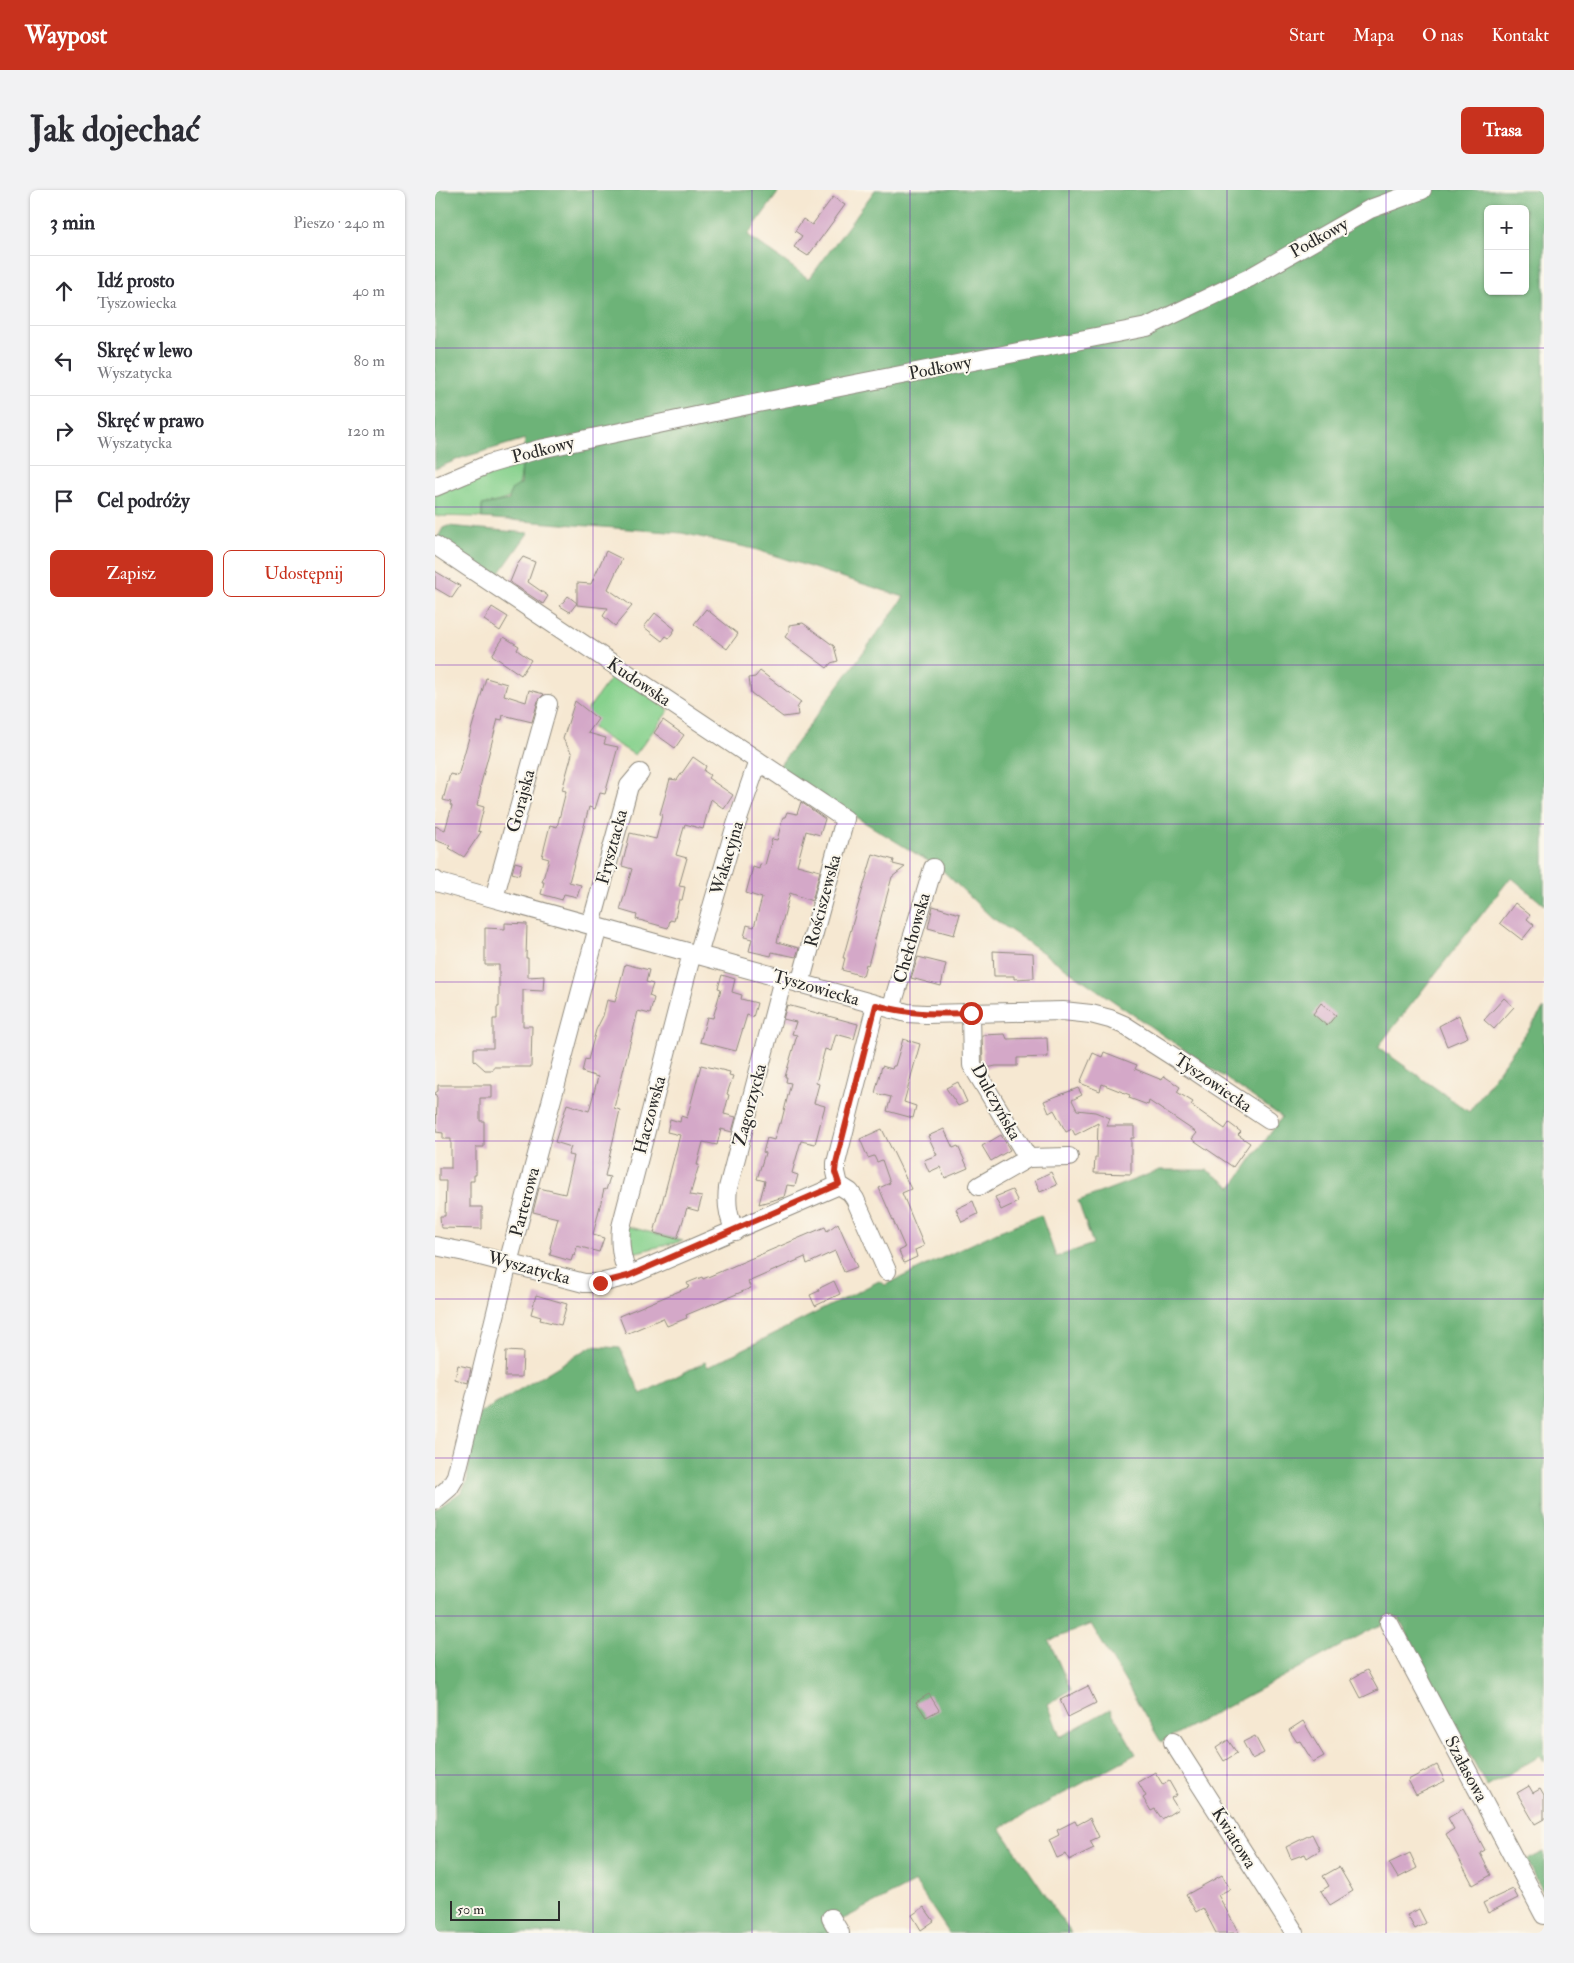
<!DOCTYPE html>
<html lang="pl">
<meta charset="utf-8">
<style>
:root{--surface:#fff;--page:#f2f2f3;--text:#2b2b33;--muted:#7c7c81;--line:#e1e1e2;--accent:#c8321e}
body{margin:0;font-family:"IM FELL Double Pica",serif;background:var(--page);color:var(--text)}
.controls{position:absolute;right:15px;top:15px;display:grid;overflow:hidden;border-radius:8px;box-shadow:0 1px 4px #0004}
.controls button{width:45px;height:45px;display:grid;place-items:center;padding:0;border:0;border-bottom:1px solid var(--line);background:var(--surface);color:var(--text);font:25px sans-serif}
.scale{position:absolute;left:15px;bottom:12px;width:110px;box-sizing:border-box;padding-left:5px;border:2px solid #2b2b2b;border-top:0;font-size:14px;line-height:18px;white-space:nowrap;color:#2b2b2b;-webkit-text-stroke:4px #fbf7ec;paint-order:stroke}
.stop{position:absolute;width:15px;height:15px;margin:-11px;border:4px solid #c8321e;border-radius:50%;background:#fff}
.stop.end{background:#c8321e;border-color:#fff;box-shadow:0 1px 5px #0008}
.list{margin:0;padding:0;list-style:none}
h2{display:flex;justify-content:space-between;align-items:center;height:65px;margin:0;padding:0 20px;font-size:21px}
h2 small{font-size:16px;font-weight:400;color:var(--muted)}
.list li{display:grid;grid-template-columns:32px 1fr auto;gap:15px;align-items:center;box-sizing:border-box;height:70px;padding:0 20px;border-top:1px solid var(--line)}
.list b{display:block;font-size:19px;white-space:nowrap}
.list p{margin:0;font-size:16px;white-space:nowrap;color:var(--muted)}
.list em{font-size:16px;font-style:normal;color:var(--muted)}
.actions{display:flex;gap:10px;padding:15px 20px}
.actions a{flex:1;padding:11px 0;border:1px solid var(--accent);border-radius:8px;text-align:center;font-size:18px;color:var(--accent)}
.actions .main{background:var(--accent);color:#fff}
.icon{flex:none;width:28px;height:28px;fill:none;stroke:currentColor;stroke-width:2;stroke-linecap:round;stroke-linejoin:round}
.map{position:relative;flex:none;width:1109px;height:1743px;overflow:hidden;border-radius:8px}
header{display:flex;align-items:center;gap:30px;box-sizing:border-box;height:70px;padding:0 25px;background:var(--accent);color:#fff}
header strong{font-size:24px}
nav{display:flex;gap:28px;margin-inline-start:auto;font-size:18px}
.intro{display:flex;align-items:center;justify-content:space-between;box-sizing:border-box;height:120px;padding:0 30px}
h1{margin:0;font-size:35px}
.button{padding:12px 22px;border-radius:8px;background:var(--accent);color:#fff;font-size:18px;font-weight:700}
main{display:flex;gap:30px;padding:0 30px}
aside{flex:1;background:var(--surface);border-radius:8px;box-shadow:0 1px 4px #0004}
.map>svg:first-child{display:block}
</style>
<header>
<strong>Waypost</strong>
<nav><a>Start</a><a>Mapa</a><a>O nas</a><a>Kontakt</a></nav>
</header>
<div class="intro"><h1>Jak dojechać</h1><a class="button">Trasa</a></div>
<main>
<aside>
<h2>3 min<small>Pieszo · 240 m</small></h2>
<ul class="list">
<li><svg class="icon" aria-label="ahead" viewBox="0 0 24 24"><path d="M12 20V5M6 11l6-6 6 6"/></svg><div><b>Idź prosto</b><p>Tyszowiecka</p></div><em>40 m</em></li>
<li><svg class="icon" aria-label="left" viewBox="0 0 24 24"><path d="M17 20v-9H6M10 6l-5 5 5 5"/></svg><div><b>Skręć w lewo</b><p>Wyszatycka</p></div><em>80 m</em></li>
<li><svg class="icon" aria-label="right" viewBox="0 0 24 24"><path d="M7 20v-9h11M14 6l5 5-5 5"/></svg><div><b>Skręć w prawo</b><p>Wyszatycka</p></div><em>120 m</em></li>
<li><svg class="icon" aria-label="arrive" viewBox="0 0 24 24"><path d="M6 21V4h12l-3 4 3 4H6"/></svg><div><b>Cel podróży</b></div></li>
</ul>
<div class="actions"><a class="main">Zapisz</a><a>Udostępnij</a></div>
</aside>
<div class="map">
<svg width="1109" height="1743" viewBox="0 0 1109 1743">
<rect width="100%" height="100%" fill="#fbf7ec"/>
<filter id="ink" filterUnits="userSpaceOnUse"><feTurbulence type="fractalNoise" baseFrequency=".02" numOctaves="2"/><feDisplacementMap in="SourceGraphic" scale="10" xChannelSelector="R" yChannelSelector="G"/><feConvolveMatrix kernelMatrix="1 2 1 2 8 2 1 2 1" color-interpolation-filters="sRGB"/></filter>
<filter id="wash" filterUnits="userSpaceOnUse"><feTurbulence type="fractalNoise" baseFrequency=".0096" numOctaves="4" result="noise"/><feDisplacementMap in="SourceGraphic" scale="20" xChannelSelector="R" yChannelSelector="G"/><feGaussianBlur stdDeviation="1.12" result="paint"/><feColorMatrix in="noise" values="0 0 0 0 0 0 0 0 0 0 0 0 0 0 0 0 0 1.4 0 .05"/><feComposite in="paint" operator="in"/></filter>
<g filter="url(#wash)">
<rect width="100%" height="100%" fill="#f6e8d2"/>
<path fill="#87d18d" stroke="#597e5c" d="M87 272C85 308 80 308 47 315V328L41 327 0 326V305L34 290Z
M179 483 234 520 200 565 170 547 146 529Z
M191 1036 248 1051 189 1065Z"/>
<path fill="#6db378" stroke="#4c6f52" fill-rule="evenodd" d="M0 0H345L313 45 374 89 440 0H1109V715L1076 687 943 857 1034 922 1109 818V1572L1105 1566 1052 1597 964 1428 939 1438 726 1552 656 1434 614 1451 636 1500 613 1514 625 1547 675 1519 701 1564 565 1638 636 1743H514L480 1692 393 1737 397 1743H0V1320L26 1302 32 1291 35 1263 44 1224 157 1156 185 1158 206 1204 270 1172 273 1177 444 1091 450 1095 562 1042 606 1025 621 1067 658 1054 643 1011 725 980H772L797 997 847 927 556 727 506 679 342 579 469 407 319 359 247 343 47 328V315L74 310 76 300 86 294 87 272 90 249 26 268 0 279ZM1053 19H1090V101H1053Z
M13 336 93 343 59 391 1 351 8 338Z
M1109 1662V1704L1092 1670Z"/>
<g id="blocks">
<path fill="#d4a8c8" d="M398 7 410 15 373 66 359 57 367 46 360 41 368 29 377 35Z
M171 361 187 369 173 399 197 416 180 436 168 426 173 418 142 415V393L156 394Z
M88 367 100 372 93 392 113 406 108 414 75 392 82 375Z
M0 381 25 396 17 408 0 398Z
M133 406 142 413 135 422 125 416Z
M57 417 73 427 65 441 49 430Z
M271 419 303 444 292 459 259 434Z
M220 423 240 439 234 448 231 446 227 451 209 437Z
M368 433 399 456 403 471 396 473 392 478 350 447 354 441V435Z
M69 447 84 456 82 460 96 470 86 485 57 465Z
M325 481 366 512 362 518 363 525 348 527 316 503 314 488 320 487Z
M51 488 72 494 69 505 91 512 94 500 109 504 103 511 97 532 68 525 67 530 63 529 45 597 46 598 42 615 49 617 43 641 46 642 29 667 14 658 16 656 0 650V636L10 640 17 616 15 615 16 612 8 610 15 584 23 586Z
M140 511 163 529 153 543 171 548 169 554 183 557 170 604 165 603 160 619 154 617 142 663 134 692 146 695 142 707 129 704 127 710 106 704 109 692H107L114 669 107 667 115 635 122 637 131 601 127 600 137 564 128 549Z
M228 530 249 545 240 558 219 543Z
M258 567 271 576 269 581 275 585 273 588 298 605 289 619 276 609 268 639 250 634 241 665 252 668 244 696 250 697 247 710H244L239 731 235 730 233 738 201 729 202 725 185 720 197 679 187 676 195 643 221 649 227 625 225 624 235 589 242 590Z
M366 612 390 629 385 645 371 641 362 675 385 681 377 711 355 703 342 752 364 758 361 767 337 762 336 766 314 761 317 749 309 747 312 735 319 737 327 708 311 703 318 677 324 679 325 674 330 675 337 649 342 650 348 627H350L352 622 362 624Z
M438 664 459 670 458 674 470 677 457 687 433 775 431 774 428 786 407 780 410 768H408L418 732Z
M80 672 87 674 84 685 77 683Z
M1080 713 1095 725 1092 729 1099 735 1087 750 1065 733Z
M498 716 525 724 519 745 493 738Z
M70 733 92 734 91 768H93V787L109 786 108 801 88 800V836H97L96 877H58V880H50L39 870V858H58V829H62V817H64V775H50V738L70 739Z
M558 761 598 763 599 788 579 789V786H559Z
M483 767 511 774 506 796 476 788Z
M190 774 214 780 211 792 218 794 214 806 219 808 215 824 203 821 179 918 185 920 170 986 175 987 171 1000 169 999 158 1045 169 1048 164 1062 142 1056 140 1066 138 1065 136 1071 115 1065 116 1059 115 1058 123 1028 98 1022 104 998 130 1004 139 966 133 965 136 957 120 952 132 914 154 921 163 887 147 882 150 869 153 870 161 840 168 826 172 810 180 812Z
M287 785 300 789 297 802 307 805 306 809 322 813 318 827 312 825 301 861 265 852 272 827 278 828 286 799 283 798Z
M1069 808 1079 817 1059 839 1049 830Z
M886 813 901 825 892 836 878 824Z
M352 815 423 834 419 849 401 844 396 861 390 859 381 893 384 894 379 913 390 916 380 954 366 951 357 983 363 985 360 996 352 995 349 1007 324 1014 330 991 322 989 330 963 328 962 332 948 339 950 344 933H346L356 893 351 892 352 887H350L362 845 357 844 361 832 348 829Z
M1024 825 1033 847 1012 856 1004 836Z
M570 844 572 849 612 848 613 867 582 868V876H561L551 878 548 872 547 845Z
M468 849 485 854 469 912 481 916 478 928 452 921 456 907 440 903 447 876 457 879 458 876H460Z
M669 862 702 875 700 879 727 890 729 886 745 897 742 902 758 912 756 915 790 939 794 933 806 942 803 945 815 953 798 977 757 949 762 943 714 911 713 915 694 908 695 905 667 894 665 901 645 893 658 863 667 867Z
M266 875 295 882 294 885 298 886 292 904 294 905 289 924 301 927 297 942 286 939 282 955 268 952 262 975H264L255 1005 267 1007 263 1021 252 1018 242 1049 219 1043 245 945 232 942 235 929 245 932 246 926 252 928Z
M523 892 532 912 523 916 511 898Z
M3 895H57V908H45V931H49V957H41V985H39V991H35V1017H47V1039L6 1038 5 1026H10L11 991H4V978H16V949H8V943L1 942 2 908 0 903 3 901Z
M643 898 647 905 637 910 642 920 660 922 675 928 672 936H699V948H696V984L659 983 660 968H662L663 933 640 945 637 939 631 942 619 920 614 923 609 911Z
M447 939 476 999 467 1003 489 1056 480 1060 482 1067 469 1073 464 1061 470 1058 444 998 455 993 447 970 442 972 439 966 433 968 425 949Z
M509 939 518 958 523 956 533 978 510 988 505 977 494 982 489 970 502 965 493 946Z
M566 945 575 960 556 971 547 956Z
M616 982 622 995 605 1002 600 990Z
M577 1000 583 1012 566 1020 560 1007Z
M538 1011 543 1024 527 1032 521 1019Z
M403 1033 422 1077 409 1082 400 1061 372 1074 370 1067 313 1092 316 1098 251 1125 252 1128 232 1136 228 1128 191 1144 184 1126 254 1097 252 1093 267 1087 268 1089 390 1037 392 1041Z
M399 1091 405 1104 380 1116 375 1105 384 1101 383 1099Z
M101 1105 132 1114 126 1135 105 1130 106 1127 96 1124Z
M71 1161 88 1162 87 1187H70Z
M23 1175 36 1178 33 1193 20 1189Z
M932 1480 943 1500 926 1508 916 1489Z
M653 1496 661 1513 633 1527 625 1510Z
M494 1504 504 1520 491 1527 481 1512Z
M868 1531 889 1566 878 1572 865 1551 862 1552 854 1540Z
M820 1546 829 1563 817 1569 808 1552Z
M793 1550 802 1563 789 1571 781 1558Z
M1002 1575 1010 1591 981 1605 973 1590Z
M720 1582 728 1595 734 1591 742 1605 736 1608 743 1619 727 1629 720 1619 716 1621 708 1608 711 1606 703 1592Z
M1094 1596 1098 1603 1105 1599 1109 1606V1629L1100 1634 1082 1603Z
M1028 1619 1050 1660 1045 1663 1056 1685 1038 1695 1011 1644 1019 1639 1013 1628Z
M655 1628 664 1647 655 1651 659 1658 634 1670 631 1664 622 1668 614 1650 624 1645 622 1640 640 1631 642 1635Z
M877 1644 885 1660 872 1668 870 1664 856 1669 851 1657Z
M975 1663 982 1678 963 1688 954 1673Z
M904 1677 918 1701 895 1715 886 1701 894 1696 888 1686Z
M787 1685 795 1699 783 1705 804 1743H781L768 1718 761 1722 751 1705Z
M1078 1699 1083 1708 1053 1723 1048 1713Z
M489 1717 499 1731 486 1740 477 1725Z
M984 1719 991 1733 980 1739 972 1725Z"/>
</g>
</g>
<g filter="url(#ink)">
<use href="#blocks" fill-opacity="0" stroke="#908a7e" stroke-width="1"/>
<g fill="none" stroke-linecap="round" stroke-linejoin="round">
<g stroke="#908a7e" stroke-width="20">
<path id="minor" d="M0 297 54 274 105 259 318 214 712 137 814 88 935 19 987 0
M0 355 410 629 365 794
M0 690 1 692 40 703 472 823 491 824 628 821 656 824 675 829 689 835 742 869 834 930
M59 708 113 514
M156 735 194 596 205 583
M263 765 300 638 323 571
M456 819 498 678
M536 823 537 875 593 968
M404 995 415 1002 420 1009 452 1081
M544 996 593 968 634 967
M300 1041C293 1026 291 1014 293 998L348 789
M0 1056 30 1062 149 1093H165L193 1086 404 995 401 982V973L441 815
M193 1086C187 1069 184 1056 186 1037L257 763
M0 1310 14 1298 21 1286 73 1073 163 737
M954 1433 1109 1725
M738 1552 860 1743
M396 1728 405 1743"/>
</g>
<use href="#minor" stroke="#fff" stroke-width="18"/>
</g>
</g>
<g fill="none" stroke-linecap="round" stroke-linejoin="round" filter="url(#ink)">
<path stroke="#c8321e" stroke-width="6" d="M165 1093 193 1086 404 994 400 982 401 973 441 815C476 825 500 824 536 823"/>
</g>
<path fill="none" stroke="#7b2cbf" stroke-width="1" stroke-opacity="0.55" d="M158 0V1743M317 0V1743M475 0V1743M634 0V1743M792 0V1743M951 0V1743M0 158H1109M0 317H1109M0 475H1109M0 634H1109M0 792H1109M0 951H1109M0 1109H1109M0 1268H1109M0 1426H1109M0 1585H1109"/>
<g text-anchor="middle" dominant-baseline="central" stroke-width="4" stroke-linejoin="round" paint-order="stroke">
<g font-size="18" fill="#2b2b2b" stroke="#fbf7ec">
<text transform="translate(884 48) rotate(-29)">Podkowy</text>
<text transform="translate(505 178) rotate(-11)">Podkowy</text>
<text transform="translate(108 260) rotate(-14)">Podkowy</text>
<text transform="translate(204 492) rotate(34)">Kudowska</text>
<text transform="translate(86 611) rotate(-75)">Gorajska</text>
<text transform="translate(177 657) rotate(-75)">Frysztacka</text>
<text transform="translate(292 668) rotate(-73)">Wakacyjna</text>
<text transform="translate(388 711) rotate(-75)">Rościszewska</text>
<text transform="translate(477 748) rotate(-74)">Chełchowska</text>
<text transform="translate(381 798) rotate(16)">Tyszowiecka</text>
<text transform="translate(778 893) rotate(34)">Tyszowiecka</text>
<text transform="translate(561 912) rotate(61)">Dulczyńska</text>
<text transform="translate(315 915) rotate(-75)">Zagorzycka</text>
<text transform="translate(215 925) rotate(-75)">Haczowska</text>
<text transform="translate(90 1012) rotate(-75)">Parterowa</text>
<text transform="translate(94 1078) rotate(15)">Wyszatycka</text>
<text transform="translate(1031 1579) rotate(62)">Szałasowa</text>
<text transform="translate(799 1648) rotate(58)">Kwiatowa</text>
</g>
</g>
</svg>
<div class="controls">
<button>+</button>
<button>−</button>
</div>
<div class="scale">50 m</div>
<div class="stop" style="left:536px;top:823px"></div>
<div class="stop end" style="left:165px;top:1093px"></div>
</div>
</main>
